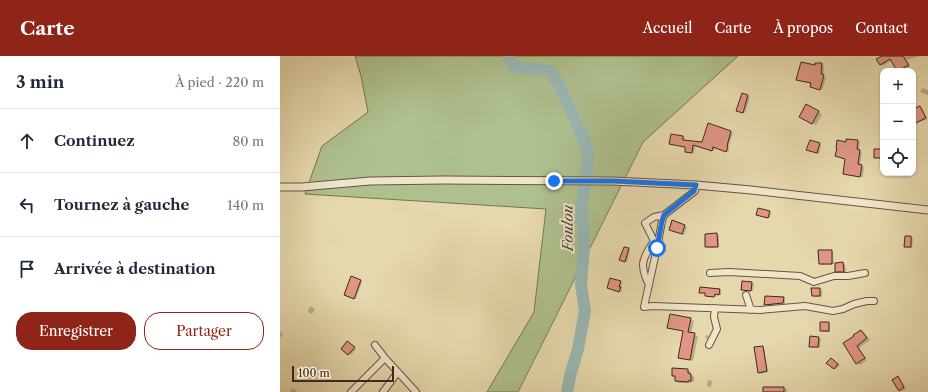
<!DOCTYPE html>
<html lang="fr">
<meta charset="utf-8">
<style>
:root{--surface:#fff;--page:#f6f6f7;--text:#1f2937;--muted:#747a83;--line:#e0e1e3;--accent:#8f2418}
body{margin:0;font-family:"Libre Caslon Text",serif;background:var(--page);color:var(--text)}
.controls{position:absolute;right:12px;top:12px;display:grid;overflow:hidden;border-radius:8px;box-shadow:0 1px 3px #0004}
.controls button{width:36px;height:36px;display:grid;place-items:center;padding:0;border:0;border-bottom:1px solid var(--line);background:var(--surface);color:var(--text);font:20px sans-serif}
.scale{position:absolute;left:12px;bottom:10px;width:102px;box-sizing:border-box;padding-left:4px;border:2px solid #42271a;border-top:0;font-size:11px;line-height:14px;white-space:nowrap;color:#42271a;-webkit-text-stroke:3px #efe6ca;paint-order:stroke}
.stop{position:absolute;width:12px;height:12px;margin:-9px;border:3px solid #1a73e8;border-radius:50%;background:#fff}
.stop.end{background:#1a73e8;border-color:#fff;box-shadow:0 1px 4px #0008}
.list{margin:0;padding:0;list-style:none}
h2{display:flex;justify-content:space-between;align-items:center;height:52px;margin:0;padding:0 16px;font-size:17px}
h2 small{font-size:13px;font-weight:400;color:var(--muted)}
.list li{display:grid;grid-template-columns:26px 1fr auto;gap:12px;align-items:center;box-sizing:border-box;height:64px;padding:0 16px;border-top:1px solid var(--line)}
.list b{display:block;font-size:15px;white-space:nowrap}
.list em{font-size:13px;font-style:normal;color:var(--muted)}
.actions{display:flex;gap:8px;padding:12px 16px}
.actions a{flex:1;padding:9px 0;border:1px solid var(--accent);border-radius:16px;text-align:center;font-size:14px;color:var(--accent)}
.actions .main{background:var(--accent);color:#fff}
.icon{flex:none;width:22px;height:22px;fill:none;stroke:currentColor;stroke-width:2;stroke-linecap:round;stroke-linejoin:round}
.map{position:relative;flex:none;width:648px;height:336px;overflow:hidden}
header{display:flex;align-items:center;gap:24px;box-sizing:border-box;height:56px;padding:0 20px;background:var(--accent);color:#fff}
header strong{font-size:19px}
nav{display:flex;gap:22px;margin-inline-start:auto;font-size:14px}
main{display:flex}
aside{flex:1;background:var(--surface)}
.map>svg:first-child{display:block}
</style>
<header>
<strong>Carte</strong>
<nav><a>Accueil</a><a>Carte</a><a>À propos</a><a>Contact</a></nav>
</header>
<main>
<aside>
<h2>3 min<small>À pied · 220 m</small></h2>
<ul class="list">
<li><svg class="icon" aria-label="ahead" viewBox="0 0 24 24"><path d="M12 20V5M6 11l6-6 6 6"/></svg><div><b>Continuez</b></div><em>80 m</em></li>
<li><svg class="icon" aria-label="left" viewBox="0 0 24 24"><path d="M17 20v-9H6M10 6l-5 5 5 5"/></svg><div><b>Tournez à gauche</b></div><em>140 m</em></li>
<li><svg class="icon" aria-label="arrive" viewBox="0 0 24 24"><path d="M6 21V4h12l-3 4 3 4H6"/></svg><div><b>Arrivée à destination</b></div></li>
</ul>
<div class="actions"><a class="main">Enregistrer</a><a>Partager</a></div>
</aside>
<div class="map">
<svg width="648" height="336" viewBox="0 0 648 336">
<rect width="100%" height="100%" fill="#e6d8ad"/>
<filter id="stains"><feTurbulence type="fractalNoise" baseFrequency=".005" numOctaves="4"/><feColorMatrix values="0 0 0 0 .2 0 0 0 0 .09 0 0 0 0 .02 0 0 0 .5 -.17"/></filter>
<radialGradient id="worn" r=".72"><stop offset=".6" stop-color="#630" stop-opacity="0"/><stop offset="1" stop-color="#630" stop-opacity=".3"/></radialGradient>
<path fill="#afc08f" stroke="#787454" d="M75 0H458L363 86 238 336H207L254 256 266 153 25 138 42 90 88 56 81 20Z"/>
<path fill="#0003" d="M604 0H640L626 4 630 11 622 15H618L612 4 603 10 601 9 598 3Z
M541 8 544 10V20L546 22 542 34 534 32 532 28 518 23Z
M642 32 648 34V39L640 36Z
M462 38 470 41 465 57 459 56Z
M527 49 542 58 536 69 521 60Z
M640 51 642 52 647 63 636 68 633 65V54Z
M429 68 453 77 448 92 449 93 448 96 435 92 434 95 415 90 414 97 408 96 406 91 390 88 392 79 403 81 405 82 404 85 422 87Z
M578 85 580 86 579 95 582 96 580 110 584 111 583 121 567 119 564 118 566 103 556 100 558 91 567 87Z
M539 87 541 89 539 98 529 95Z
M489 156 491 157 490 162 478 159Z
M392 166 407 171 404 179 392 175Z
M437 178 439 180V191L428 192 426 191Z
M631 181 633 182 632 192H627L625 191Z
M348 193 350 194 347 206 342 205Z
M552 195 553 196 554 208 542 209 540 207Z
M563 207 565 208 566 216H558L556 215Z
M80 224 82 226 76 243 67 239Z
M340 226 342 227 341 232 342 233 341 236 330 233Z
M472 227 474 228 473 235 464 234 462 233Z
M540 233 542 234V241H535L533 240Z
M440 234 441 235V239H436V241L428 240 426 239V238L420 236Z
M503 242 505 243V248L487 249 485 248Z
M30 250 35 253 32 258 28 256Z
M410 263 414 265 411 278 418 280 413 305 403 303 399 301 404 275 391 273 388 271Z
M548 267 550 268V276H543L541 275Z
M581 275 584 277 590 284 579 292 587 304 580 309 577 307 564 287Z
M0 276 3 278 0 282Z
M426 279 429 280 427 283 425 282Z
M539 282 541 283 540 292 532 291 530 290Z
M69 287 76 293 71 299 62 293Z
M482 291 484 292 488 316 481 318 479 316Z
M553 304 560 309 556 313 554 312Z
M393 313 408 314 411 316V319L414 321V326H411V327H399L396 325V321L393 320Z
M619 323 626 332 622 335 620 334Z
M428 324 432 325 431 331 427 330Z
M12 332 14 333 18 336H10Z
M503 332 507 333V336H484Z"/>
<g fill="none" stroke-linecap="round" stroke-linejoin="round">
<path stroke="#99b8b3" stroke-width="12" d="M228 0 233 11 271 15 280 31 304 84 309 101 301 153 303 170 304 192 301 228 305 255 298 293 290 320 287 336"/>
</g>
<path fill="#df9686" stroke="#42271a" d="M602 0H623L629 9 617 15 610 3 600 9 596 3Z
M521 6 535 9V7H542L541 18 544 19 540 34 530 31 531 27 516 24Z
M462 37 468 39 463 57 456 55Z
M526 48 539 55 532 68 519 61Z
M640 50 646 62 633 68V53Z
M428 67 451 75 447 90 448 91 446 96 433 91 432 95 413 89 412 97 405 96V91L389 88 391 78 403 80V84L422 86Z
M566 83 578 84 577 93 580 94 578 108 582 109 580 121 563 118 565 103 555 100 557 92H556L557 84 566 86Z
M530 84 540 87 537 97 526 94Z
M594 93H603V102H594Z
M478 152 490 155 488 162 476 159Z
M392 164 405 169 402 178 389 174Z
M437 177 438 191H425V178Z
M625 180H631V191H624Z
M344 191 349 192 345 206 339 204Z
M538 194H552V208H539Z
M563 206 564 216H555V207Z
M71 220 81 224 74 243 64 239Z
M330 222 341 225 339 231H341L339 236 327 232Z
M462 225 472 226 471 235 461 234Z
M420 231 440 233 439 239 435 238 434 241 425 240V237H419Z
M531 232H540V240H532Z
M485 240 504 241 503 247 484 249Z
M390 258 411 262 408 276 415 277 410 304 398 302 403 275 387 272Z
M540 266H549V275H540Z
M581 274 587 282 577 290 585 302 576 308 563 287 574 280 573 279Z
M530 280 539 281 538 291H529Z
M67 285 75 291 68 299 61 293Z
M483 290 487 315 478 317 474 291Z
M551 302 558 308 554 313 546 307Z
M392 312 408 313V317L411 318V325H408V326L395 325V320H392Z
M618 320 624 331 619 335 612 324Z
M483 331H504V336H483Z"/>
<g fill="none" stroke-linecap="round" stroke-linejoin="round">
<g stroke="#6b533f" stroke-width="8">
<path id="minor" d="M416 129 415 135 384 159 382 165 377 192 364 251 373 250 480 254 525 250 553 255 563 253 574 248 587 245H594
M430 217 449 216 520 220 534 226 554 220H568L585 217
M369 229C359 209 362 203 374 185L365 167 374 161 384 159
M466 239 471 254
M95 289 105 302 136 336
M429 289 437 273 434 261 435 252
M71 336 105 302
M103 336 118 316"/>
</g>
<g stroke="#6b533f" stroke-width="9">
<path id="tertiary" d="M0 131H22L90 125 163 124 333 125 416 129 471 134 648 154"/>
</g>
<use href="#minor" stroke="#efe6ca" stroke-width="6"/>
<use href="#tertiary" stroke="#efe6ca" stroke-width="7"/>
</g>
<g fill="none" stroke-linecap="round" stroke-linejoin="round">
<path stroke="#1a73e8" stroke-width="5" d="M274 125H333L416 129 414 135 384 159 382 165 377 192"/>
</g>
<g text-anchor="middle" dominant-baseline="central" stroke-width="3.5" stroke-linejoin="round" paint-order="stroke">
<g font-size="15" font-style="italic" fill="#584b40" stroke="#efe6ca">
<text transform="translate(287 172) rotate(-90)">Foulou</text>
</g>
</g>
<rect width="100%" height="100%" filter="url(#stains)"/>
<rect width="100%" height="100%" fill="url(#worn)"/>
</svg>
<div class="controls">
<button>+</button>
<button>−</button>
<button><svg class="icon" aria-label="locate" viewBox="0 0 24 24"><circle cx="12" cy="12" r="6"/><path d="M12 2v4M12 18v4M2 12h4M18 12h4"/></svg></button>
</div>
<div class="scale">100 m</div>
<div class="stop" style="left:377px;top:192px"></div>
<div class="stop end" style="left:274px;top:125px"></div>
</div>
</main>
